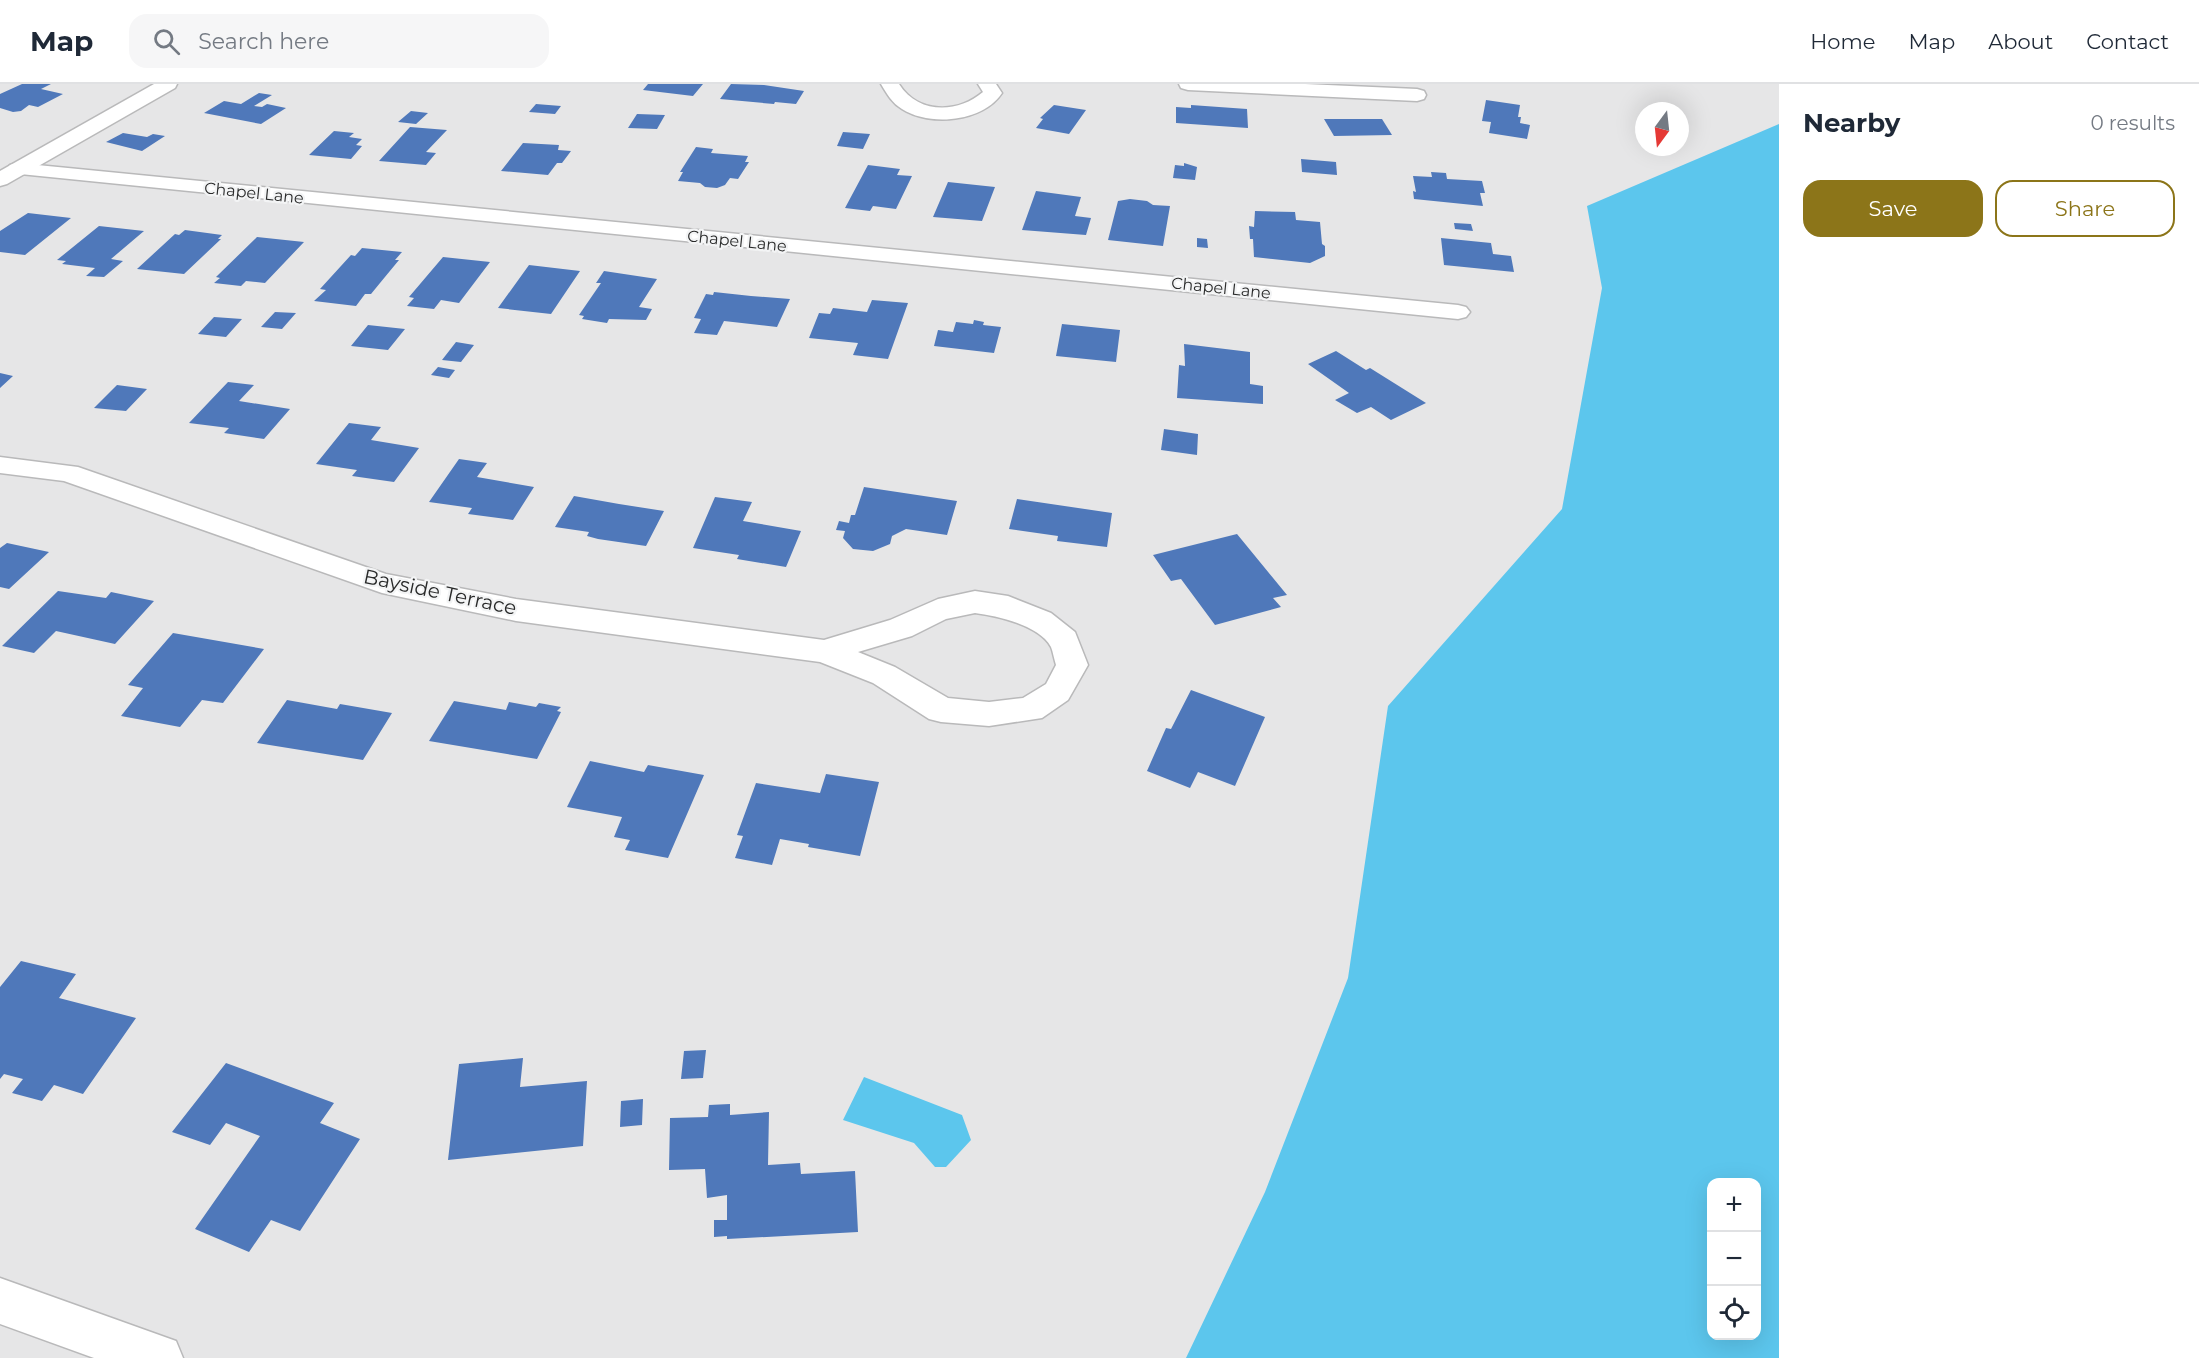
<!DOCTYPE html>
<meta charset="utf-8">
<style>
:root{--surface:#fff;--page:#f6f6f7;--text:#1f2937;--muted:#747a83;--line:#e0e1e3;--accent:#8c7519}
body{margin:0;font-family:Montserrat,sans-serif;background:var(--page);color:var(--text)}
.controls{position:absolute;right:18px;bottom:18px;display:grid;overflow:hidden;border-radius:12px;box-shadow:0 6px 24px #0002}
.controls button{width:54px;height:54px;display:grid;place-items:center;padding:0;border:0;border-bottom:2px solid var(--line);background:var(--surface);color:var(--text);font:30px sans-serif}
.compass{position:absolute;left:1635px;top:18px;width:54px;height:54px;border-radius:50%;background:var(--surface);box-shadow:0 6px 24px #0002;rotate:195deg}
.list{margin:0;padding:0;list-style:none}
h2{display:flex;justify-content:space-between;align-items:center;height:78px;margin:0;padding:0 24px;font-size:26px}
h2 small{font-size:20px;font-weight:400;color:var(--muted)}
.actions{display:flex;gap:12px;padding:18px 24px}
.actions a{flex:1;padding:14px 0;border:2px solid var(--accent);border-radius:18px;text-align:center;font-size:21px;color:var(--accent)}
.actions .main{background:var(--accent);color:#fff}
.icon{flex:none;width:33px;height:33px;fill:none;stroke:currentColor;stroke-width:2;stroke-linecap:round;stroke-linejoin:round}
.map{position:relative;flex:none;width:1779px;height:1274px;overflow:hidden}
header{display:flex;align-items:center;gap:36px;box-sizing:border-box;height:84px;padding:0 30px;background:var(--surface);border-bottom:2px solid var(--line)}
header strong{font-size:28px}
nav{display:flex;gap:33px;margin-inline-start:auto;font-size:21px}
.search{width:420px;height:54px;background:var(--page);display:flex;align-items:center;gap:15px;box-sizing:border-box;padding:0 21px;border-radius:18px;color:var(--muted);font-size:22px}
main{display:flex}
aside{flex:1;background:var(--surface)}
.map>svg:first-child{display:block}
</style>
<header>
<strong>Map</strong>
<div class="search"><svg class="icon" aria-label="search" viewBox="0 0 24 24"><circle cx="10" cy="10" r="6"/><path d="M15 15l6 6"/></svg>Search here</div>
<nav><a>Home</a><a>Map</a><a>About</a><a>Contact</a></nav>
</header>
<main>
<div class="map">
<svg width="1779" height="1274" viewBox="0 0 1779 1274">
<rect width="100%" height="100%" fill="#e6e6e7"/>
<path fill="#5cc6ed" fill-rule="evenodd" d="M1779 40V1274H1186L1265 1108 1348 894 1388 622 1562 425 1602 204 1587 122ZM1756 1098V1252H1712V1098Z
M864 993 962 1031 971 1056 946 1083H935L914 1059 843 1036Z"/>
<path fill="#4f78ba" d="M22 0H51L41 5 63 10 38 23 29 21 21 27 13 28 0 24V10Z
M648 0H703L693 12 643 6Z
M731 0 764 1 804 7 796 20 775 18 774 20 720 15Z
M259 9 272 11 254 22 262 23 267 20 286 24 261 40 204 29 224 17 241 20Z
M1486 16 1520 21 1518 33H1521L1520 39 1530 41 1527 55 1489 49 1491 38 1482 37Z
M536 20 561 22 555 30 529 28Z
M1054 21 1086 26 1069 50 1036 44 1043 35 1040 34Z
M1191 21 1247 25 1248 44 1176 39V23L1191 24Z
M411 27 428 29 416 40 398 38Z
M637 30 665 31 657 45 628 44Z
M1324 35H1382L1392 51 1334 52Z
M410 43 447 46 426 68 436 69 426 81 379 77Z
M334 47 354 49 349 53 362 55 356 61 362 62 351 75 309 71Z
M843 48 870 50 863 65 837 62Z
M123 49 147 53 153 50 165 52 142 67 106 58Z
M523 59 559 61 558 66 571 67 562 79H557L548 91 501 87Z
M696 63 713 65 711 69 748 72 745 78H749L738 95 730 94 725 101 717 104 705 103 700 99 678 97 683 88H680Z
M1301 75 1336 78 1337 91 1302 88Z
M1184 79 1197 83 1195 96 1173 94 1175 81 1184 82Z
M868 81 900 85 897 91 912 92 896 125 873 122 870 127 845 124Z
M1431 88 1446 89 1447 95 1482 97 1485 109H1480L1483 122 1414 115 1413 107 1416 108 1413 92 1432 93Z
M948 98 995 103 982 137 933 133Z
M1036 107 1081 113 1075 132 1091 134 1086 151 1022 146Z
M1130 115 1147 117 1153 121 1170 122 1163 162 1108 156 1118 117Z
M1255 127 1295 128 1296 136 1320 138 1322 160 1325 162V172L1310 179 1254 173 1253 155H1250L1249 142 1254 143Z
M28 129 71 134 25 171 0 168V147Z
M1454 139 1471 140 1473 147 1455 145Z
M99 142 144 147 111 175 123 177 104 193 86 192 95 184 62 180 66 177 57 176Z
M185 146 222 151 218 155H221L184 190 137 185 175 150 179 151Z
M257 153 304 158 265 199 246 197 241 202 214 199 220 194 216 193Z
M1197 154 1207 155 1208 164 1197 163Z
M1441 154 1491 159 1493 170 1511 172 1514 188 1444 181Z
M362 164 402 168 395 176H399L380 199 371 210H365L356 222 314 217 326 206 320 205 351 171 355 172Z
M443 173 490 178 459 219 441 216 434 225 407 222 414 214 409 213Z
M529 181 580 187 551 230 498 224Z
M604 187 657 195 639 223 652 225 646 236 609 235 607 239 582 235 584 232 579 231 601 199H596Z
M714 208 751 212 790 215 777 243 724 237 717 251 694 249 701 235 694 234 706 210 713 211Z
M872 216 908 219 888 275 853 271 858 259 809 254 819 229 830 230 833 224 867 228Z
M275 228 296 229 282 245 261 243Z
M214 233 242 235 226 253 198 250Z
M974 236 984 238 983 241 1001 243 994 269 934 262 938 246 953 248 956 238 973 240Z
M1062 240 1120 246 1116 278 1056 272Z
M368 241 405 245 388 266 351 262Z
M456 258 474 261 461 278 442 276Z
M1184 260 1250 268V300L1263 302V320L1177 314 1179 281 1185 282Z
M1336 267 1366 286 1370 284 1426 319 1391 336 1371 323 1357 329 1335 316 1349 309 1308 280Z
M438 283 455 286 449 294 431 291Z
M0 289 13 292 0 304Z
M228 298 254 301 239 317 290 325 264 355 224 349 229 344 189 339Z
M117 301 147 305 126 327 94 324Z
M349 339 381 343 371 356 419 364 394 398 352 392 357 386 316 380Z
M1164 345 1198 350 1197 371 1161 366Z
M459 375 487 379 477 393 534 403 513 436 468 430 472 424 429 418Z
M864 403 957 417 947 451 906 445 892 452 890 460 873 467 853 465 843 454 845 447 836 446 839 437 849 439 851 431H855Z
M574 412 619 420 664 427 646 462 598 455 587 452 589 448 555 443Z
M715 413 752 418 743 437 801 447 786 483 737 475 739 471 693 464Z
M1017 415 1112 429 1107 463 1057 457 1058 452 1009 445Z
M1237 450 1287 511 1273 514 1281 523 1215 541 1181 495 1171 497 1153 471Z
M7 459 49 468 9 505 0 503V464Z
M58 507 106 514 111 508 154 517 115 560 56 547 34 569 2 562Z
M173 549 264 565 223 619 202 616 180 643 121 632 143 604 128 601Z
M1191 606 1265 633 1235 702 1198 688 1190 704 1147 687 1166 644 1171 645Z
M287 616 337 625 340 620 392 629 363 676 257 659Z
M454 617 506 626 509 618 536 623 539 619 561 623 557 627 561 628 537 675 429 657Z
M590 677 644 688 648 681 704 691 668 774 625 766 630 756 614 753 622 733 567 723Z
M826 690 879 698 860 772 808 763 809 760 780 755 772 781 735 774 743 752 737 751 756 699 820 709Z
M21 877 76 890 59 914 136 934 83 1010 54 1001 42 1017 12 1009 23 995 4 990 0 995V903Z
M706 966 703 994 681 995 684 967Z
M523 974 520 1003 587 997 583 1062 448 1076 459 980Z
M226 979 334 1019 320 1039 360 1055 300 1147 271 1136 249 1168 195 1145 260 1052 226 1039 210 1061 172 1048Z
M643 1015 642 1041 620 1043 621 1017Z
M730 1020V1031L769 1028 768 1081 800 1079 801 1090 855 1087 858 1148 727 1155V1152L714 1153V1136H727V1111L707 1114 705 1085 669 1086 670 1034 708 1033 709 1021Z"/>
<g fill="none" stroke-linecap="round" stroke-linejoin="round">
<g stroke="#b9b9ba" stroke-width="3">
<path id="street" d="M881 0H899C918 30 957 30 983 8L978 0H996L1002 9C983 38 930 43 902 25 892 19 887 10 881 0Z
M1179 0H1305L1417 5 1424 7 1426 11 1424 15 1417 17 1188 6 1181 4Z
M17 79 1458 221 1466 223 1470 228 1466 233 1458 235 10 89 7 85 10 81Z
M0 373 78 383 386 490 516 515 824 556 890 536 938 515 975 507 1008 512 1051 529 1075 548 1088 581 1068 616 1042 634 989 642 941 638 929 635 873 599 820 578 516 537 382 509 64 397 0 389ZM975 529C997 532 1039 541 1051 563 1053 568 1054 575 1056 581L1046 600 1023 614 989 618 948 614 895 583 858 568 912 552 946 535Z
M0 1194 176 1257 183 1274H94L0 1240Z"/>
</g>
<g stroke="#b9b9ba" stroke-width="3">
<path id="secondary" d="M154 0H177L175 4 7 100 0 102V87Z"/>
</g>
<use href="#street" fill="#fff" fill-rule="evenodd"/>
<use href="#secondary" fill="#fff" fill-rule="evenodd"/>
</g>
<g text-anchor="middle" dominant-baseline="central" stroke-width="4.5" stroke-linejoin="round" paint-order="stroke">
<g font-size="16" fill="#292a2a" stroke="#f3f4f5">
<text transform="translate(254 109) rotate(6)">Chapel Lane</text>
<text transform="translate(737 157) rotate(6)">Chapel Lane</text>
<text transform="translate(1221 204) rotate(6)">Chapel Lane</text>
</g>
<g font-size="20" fill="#292a2a" stroke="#f3f4f5">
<text transform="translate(440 508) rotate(12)">Bayside Terrace</text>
</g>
</g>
</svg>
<div class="controls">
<button>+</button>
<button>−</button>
<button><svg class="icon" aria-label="locate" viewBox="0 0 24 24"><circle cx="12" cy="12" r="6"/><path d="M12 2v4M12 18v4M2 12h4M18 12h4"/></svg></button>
</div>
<svg class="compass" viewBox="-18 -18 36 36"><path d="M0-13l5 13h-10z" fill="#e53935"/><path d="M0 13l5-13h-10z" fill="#747a83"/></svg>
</div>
<aside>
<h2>Nearby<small>0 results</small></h2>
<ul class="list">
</ul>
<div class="actions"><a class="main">Save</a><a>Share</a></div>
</aside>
</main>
